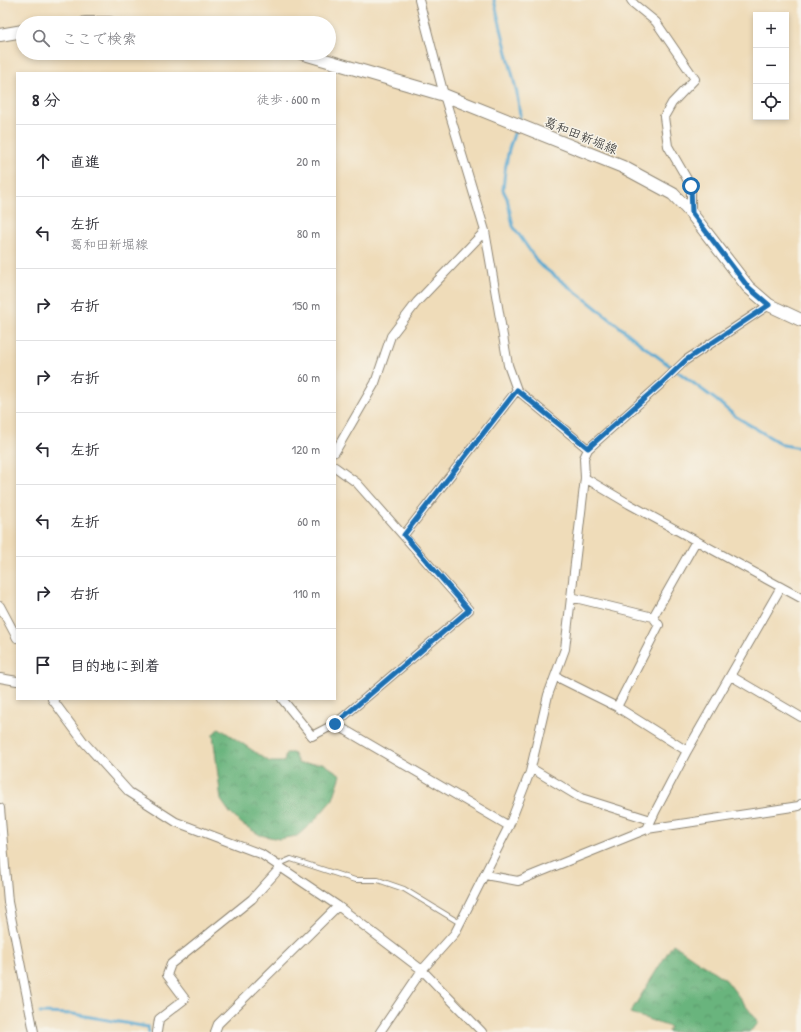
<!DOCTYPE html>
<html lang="ja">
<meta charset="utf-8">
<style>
:root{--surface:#fff;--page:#f7f7f7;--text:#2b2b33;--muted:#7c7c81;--line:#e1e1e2}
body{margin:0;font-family:"Patrick Hand","Klee One",sans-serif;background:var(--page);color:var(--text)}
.controls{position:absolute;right:12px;top:12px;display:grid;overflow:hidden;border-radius:0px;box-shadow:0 2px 6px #0003}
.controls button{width:36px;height:36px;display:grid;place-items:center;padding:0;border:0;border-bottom:1px solid var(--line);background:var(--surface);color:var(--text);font:20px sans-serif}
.stop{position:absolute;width:12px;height:12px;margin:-9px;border:3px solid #1f6fb2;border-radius:50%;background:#fff}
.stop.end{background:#1f6fb2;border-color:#fff;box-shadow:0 1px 4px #0008}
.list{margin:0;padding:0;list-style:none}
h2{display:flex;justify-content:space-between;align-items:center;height:52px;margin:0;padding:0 16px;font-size:17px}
h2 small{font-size:13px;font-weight:400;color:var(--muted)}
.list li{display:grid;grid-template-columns:26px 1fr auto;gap:12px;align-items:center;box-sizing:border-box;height:72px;padding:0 16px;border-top:1px solid var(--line)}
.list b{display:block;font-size:15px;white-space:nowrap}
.list p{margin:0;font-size:13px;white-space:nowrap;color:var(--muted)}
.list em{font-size:13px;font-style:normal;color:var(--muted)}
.icon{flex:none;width:22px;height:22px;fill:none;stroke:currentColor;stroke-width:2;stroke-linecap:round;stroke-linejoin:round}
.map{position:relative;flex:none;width:801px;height:1032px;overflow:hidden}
.search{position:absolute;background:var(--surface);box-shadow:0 2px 6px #0003;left:16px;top:16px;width:320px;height:44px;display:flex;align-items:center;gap:10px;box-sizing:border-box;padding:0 14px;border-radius:22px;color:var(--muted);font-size:15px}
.panel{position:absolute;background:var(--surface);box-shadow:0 2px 6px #0003;left:16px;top:72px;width:320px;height:628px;border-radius:0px}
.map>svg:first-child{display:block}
</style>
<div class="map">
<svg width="801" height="1032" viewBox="0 0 801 1032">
<defs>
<pattern id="forest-crowns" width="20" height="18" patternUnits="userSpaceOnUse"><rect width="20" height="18" fill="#69b47d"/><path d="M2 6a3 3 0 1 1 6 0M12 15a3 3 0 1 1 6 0" fill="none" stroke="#579367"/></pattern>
</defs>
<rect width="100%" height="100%" fill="#f7f3e8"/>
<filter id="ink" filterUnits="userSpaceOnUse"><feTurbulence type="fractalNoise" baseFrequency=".025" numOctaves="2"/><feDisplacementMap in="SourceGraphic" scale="8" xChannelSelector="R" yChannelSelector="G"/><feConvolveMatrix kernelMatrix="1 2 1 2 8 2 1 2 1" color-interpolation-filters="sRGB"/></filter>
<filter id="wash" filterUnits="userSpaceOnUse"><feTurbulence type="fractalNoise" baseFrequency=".012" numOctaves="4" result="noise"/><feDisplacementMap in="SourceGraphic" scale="16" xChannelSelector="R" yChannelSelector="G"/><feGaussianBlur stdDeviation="0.9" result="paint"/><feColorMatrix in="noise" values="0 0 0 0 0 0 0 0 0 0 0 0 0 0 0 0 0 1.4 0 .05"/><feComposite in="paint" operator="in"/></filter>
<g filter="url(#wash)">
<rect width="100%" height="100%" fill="#efdcb9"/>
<path fill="url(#forest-crowns)" stroke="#4a7054" d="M219 728 270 762H284L286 753H293L299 764 323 763 341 775 333 799 314 821 297 836 279 839 260 835 242 824 230 813 221 800 213 734Z
M673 944 726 980 759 1023 749 1032H668L670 1027 630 1013Z"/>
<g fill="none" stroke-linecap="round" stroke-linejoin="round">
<path stroke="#57a8d1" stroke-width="3" d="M494 0 517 93 520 115 518 123
M516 128 509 149 505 170 503 190 507 198 513 226 539 264 589 302 642 345 716 400 735 416 783 445 801 448
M40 1013 73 1014 148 1027 149 1032"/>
</g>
</g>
<g filter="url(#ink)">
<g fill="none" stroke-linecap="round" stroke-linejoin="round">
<g stroke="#8d8472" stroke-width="6">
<path id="service" d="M277 865 291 859 355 880H378L404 889 460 923"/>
</g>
<g stroke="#8d8472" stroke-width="10">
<path id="minor" d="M419 0 444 95 485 231 508 365 517 390 588 449
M631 0 634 4 656 22 695 79 672 103 664 117 668 146 691 186V213
M335 452 375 383 391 336 417 302 485 231
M585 478 629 504 801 598
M404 535 517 390
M571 597 653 617
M0 606 17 638
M555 676 617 707 687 751
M731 676 801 717
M0 678 17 681
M52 699 83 741 129 792 176 822 261 854 338 906 422 970 482 1032
M282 699 312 736 335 724 469 610 357 483 335 467
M617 707 659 625 653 617 696 541
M335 724 509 826
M531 768 581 798 651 820
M0 808 8 902 34 1032
M647 829 655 812 687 751 781 587
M485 875 518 881 647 829 799 806 801 804
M157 1032 159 1019 185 999 167 975 171 964 252 899 281 867
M215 1032 218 1024 338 906
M380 1032 422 970 455 933 509 826 530 772 548 695 565 649 585 478 584 458 588 449 662 383 686 360 769 305"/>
</g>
<g stroke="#8d8472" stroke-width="14">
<path id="secondary" d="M85 23H110
M0 35 23 31
M301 53 444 95 623 167 673 194 691 213 748 287 769 305 801 320"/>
</g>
<use href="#service" stroke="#fff" stroke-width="4"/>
<use href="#minor" stroke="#fff" stroke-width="8"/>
<use href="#secondary" stroke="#fff" stroke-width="12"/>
</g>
</g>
<g fill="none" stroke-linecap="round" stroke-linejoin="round" filter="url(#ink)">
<path stroke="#1f6fb2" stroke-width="5" d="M335 724 469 610 404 535 517 390 588 448 662 383 686 360 769 305 748 287 692 213 691 186"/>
</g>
<g text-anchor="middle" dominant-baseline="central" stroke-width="3" stroke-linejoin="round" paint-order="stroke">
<g font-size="13" fill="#2b2b2b" stroke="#f7f3e8">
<text transform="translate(581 135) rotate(22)">葛和田新堀線</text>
</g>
</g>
</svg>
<div class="controls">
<button>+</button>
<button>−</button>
<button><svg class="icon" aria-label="locate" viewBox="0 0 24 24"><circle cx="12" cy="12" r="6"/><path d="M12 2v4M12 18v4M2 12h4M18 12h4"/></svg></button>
</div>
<div class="stop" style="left:691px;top:186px"></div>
<div class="stop end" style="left:335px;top:724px"></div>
<div class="search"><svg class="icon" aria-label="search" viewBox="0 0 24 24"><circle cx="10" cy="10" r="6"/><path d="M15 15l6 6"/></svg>ここで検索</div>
<section class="panel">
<h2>8 分<small>徒歩 · 600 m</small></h2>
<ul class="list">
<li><svg class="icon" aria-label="ahead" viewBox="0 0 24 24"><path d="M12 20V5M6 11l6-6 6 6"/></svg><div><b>直進</b></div><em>20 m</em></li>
<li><svg class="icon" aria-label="left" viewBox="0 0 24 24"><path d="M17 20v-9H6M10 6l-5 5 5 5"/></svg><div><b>左折</b><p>葛和田新堀線</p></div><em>80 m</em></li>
<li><svg class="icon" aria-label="right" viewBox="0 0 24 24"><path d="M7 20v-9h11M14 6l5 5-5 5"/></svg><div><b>右折</b></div><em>150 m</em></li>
<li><svg class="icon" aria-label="right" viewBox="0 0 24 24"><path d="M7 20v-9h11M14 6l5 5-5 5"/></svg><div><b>右折</b></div><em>60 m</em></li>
<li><svg class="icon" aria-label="left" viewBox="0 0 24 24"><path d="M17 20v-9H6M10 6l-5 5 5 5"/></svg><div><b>左折</b></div><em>120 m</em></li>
<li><svg class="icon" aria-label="left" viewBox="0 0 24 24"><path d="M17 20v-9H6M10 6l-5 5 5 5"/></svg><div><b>左折</b></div><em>60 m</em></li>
<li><svg class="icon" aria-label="right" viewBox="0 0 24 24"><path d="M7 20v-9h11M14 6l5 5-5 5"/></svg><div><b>右折</b></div><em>110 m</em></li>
<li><svg class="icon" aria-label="arrive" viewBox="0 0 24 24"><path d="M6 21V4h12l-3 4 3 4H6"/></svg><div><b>目的地に到着</b></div></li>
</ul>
</section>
</div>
